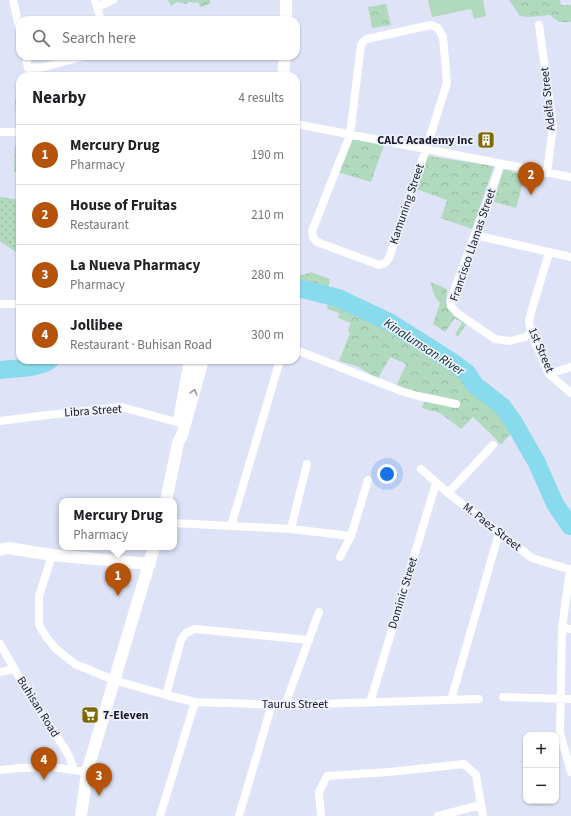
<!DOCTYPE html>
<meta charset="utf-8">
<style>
:root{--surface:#fff;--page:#f6f6f6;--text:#202124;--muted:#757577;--line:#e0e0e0;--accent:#b45309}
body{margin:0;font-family:"Source Sans 3",sans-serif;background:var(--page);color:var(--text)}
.controls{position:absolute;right:12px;bottom:12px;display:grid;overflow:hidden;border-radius:8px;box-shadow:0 1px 3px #0004}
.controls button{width:36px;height:36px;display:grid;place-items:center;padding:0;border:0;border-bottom:1px solid var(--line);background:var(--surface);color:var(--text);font:20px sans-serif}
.you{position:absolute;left:387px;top:474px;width:14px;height:14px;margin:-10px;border:3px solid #fff;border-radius:50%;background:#1a73e8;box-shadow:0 0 0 6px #1a73e833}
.badge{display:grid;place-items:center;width:26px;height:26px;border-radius:50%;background:var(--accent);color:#fff;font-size:13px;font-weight:700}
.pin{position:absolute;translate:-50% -33px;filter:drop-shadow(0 1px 2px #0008)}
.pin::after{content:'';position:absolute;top:21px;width:14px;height:12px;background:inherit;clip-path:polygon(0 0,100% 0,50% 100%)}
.popup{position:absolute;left:59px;top:498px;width:118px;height:52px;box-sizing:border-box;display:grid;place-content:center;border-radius:8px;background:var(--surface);filter:drop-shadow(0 1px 3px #0005);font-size:13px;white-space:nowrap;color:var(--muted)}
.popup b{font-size:15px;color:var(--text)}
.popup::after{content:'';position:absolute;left:50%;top:100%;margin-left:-8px;border:8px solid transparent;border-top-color:var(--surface)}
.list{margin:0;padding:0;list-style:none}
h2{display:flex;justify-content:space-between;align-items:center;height:52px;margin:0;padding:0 16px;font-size:17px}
h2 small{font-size:13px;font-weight:400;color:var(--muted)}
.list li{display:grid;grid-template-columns:26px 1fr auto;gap:12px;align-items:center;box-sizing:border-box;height:60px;padding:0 16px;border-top:1px solid var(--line)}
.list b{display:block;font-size:15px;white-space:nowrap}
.list p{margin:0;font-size:13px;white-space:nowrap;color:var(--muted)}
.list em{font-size:13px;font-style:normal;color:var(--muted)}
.icon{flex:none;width:22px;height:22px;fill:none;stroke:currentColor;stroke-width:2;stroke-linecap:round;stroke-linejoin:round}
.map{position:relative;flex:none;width:571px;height:816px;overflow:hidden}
.search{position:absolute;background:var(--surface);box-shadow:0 1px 3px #0004;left:16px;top:16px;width:284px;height:44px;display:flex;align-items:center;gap:10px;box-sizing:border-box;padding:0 14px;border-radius:12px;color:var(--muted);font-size:15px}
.panel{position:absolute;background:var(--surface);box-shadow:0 1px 3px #0004;left:16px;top:72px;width:284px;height:292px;border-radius:12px}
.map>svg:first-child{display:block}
</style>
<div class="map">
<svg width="571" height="816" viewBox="0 0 571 816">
<defs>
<pattern id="grass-dots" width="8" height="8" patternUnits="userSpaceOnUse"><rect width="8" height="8" fill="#b1d9bd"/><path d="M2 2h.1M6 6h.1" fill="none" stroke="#98baa3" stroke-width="1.8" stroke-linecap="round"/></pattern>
<pattern id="forest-crowns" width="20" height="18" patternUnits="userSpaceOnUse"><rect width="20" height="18" fill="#b1d9bd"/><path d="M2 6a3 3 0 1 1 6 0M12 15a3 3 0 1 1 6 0" fill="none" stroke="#98baa3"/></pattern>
</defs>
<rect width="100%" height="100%" fill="#dee3f7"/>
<path fill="url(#grass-dots)" d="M0 197 20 200V255L0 241Z"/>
<path fill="url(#forest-crowns)" d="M168 0H210V4L200 7 199 3 188 2 187 4 177 2 171 6Z
M509 0H560L561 5H571V22H559L550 15 528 17 520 16Z
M386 4 391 25 372 28 368 7Z
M17 98H20V115H16L15 100Z
M350 139 384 145 371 182 338 172Z
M15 145 20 146V172H14Z
M428 156 494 166 472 229 441 218 447 200 416 189Z
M503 169 525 175 516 208 494 202Z
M311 272 330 279 328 289 332 293 360 304 413 333 416 329 442 350 440 354 452 362 467 373 475 385 481 389 492 391 515 410 527 436 519 441 512 432 501 445 492 435 473 417 461 429 440 413 422 408 426 395 396 387 406 364 390 357 378 379 357 366 339 361 350 333 348 330 351 323 338 318 339 313 327 309 328 304C317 302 307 297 296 295V277Z
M430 282 447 289 446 303 455 314 466 324 458 337 455 334 462 323 455 318 445 332 433 324 440 303 435 297Z"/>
<path fill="#b1d9bd" d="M428 0H483L486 16 474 19 471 9 432 17Z"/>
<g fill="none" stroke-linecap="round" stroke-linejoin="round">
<path stroke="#88daed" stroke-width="18" d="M296 289H302L338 298 391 323 451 361 467 373 475 385 502 406 513 421 537 463 555 504 570 526H571
M0 370C15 368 37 369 50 360"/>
<path stroke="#fff" stroke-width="8" d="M13 0 20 32
M95 0 101 20
M97 7 113 0
M431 25 438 28 443 37 447 83 426 149 389 258 385 263 379 265 317 242 313 237 312 231 350 135 361 45 364 41 367 39Z
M539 25 553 126 547 173
M26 56 28 68 44 67 85 56
M296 124 571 177
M0 132H20
M501 164 451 299V306L457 313 495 339 510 341 525 337 531 333
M475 235 571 257
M549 253 532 309 529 321 531 333 549 374 571 393
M0 304H20
M296 350 401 391 418 396 456 404
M549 374 571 367
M0 421 39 416 121 407 184 424
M421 469 448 493 532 558 571 570
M448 493 493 445
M174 523 291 529 351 536
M231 526 280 360
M291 529 307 464
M52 555 39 596V625L47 638 56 649 75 664 114 680 166 695 195 702 285 705 479 699
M340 557 351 536 368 480
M570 569 562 628 560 733 571 772
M562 628 571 629
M0 644 33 701 65 749 69 756 74 770
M0 672 14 669
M166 695 181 640 186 633 195 629 309 640
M503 697 571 699
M451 700 499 533
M370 703 436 483
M285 705 319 612
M0 770 20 768 51 767 87 772
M160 816 195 702
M239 816 272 704
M321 816 319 792 327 776 389 772 464 764 476 775 483 816
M438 816 481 805"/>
<path stroke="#fff" stroke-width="12" d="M286 20V0
M283 76 285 56
M179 420 190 360
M166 501 178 443 182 435 203 360
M0 550 8 548 52 555 150 564
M81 816 87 772 154 547"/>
</g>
<defs><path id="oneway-chevron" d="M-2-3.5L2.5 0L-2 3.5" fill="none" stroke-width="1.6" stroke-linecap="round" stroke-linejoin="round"/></defs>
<use stroke="#9799a0" href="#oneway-chevron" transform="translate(194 392) rotate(-74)"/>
<defs>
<g id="building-square" transform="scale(0.9)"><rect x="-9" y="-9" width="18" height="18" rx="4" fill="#7f6901" stroke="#eef0fa"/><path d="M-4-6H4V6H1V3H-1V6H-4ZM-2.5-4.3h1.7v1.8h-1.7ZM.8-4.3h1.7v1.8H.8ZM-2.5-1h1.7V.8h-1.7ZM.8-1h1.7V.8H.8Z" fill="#fff"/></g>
<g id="supermarket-square" transform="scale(0.9)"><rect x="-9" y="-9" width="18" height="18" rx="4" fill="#7f6901" stroke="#eef0fa"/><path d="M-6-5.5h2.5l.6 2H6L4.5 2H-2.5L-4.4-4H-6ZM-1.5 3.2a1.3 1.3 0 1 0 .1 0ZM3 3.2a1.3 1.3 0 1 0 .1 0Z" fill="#fff"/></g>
</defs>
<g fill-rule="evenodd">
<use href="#building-square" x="486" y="140"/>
<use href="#supermarket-square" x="90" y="715"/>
</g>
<g text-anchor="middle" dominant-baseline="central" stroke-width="3.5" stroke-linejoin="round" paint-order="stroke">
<g font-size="12" fill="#181c2d" stroke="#eef0fa">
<text transform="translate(548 99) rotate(-96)">Adelfa Street</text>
<text transform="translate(407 204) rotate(-71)">Kamuning Street</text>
<text transform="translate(473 245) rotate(-71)">Francisco Llamas Street</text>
<text transform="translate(541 350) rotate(67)">1st Street</text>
<text transform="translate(93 411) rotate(-4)">Libra Street</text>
<text transform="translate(492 527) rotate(38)">M. Paez Street</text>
<text transform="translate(403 593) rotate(-73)">Dominic Street</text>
<text x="295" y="704">Taurus Street</text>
<text transform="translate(38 707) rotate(58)">Buhisan Road</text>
</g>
<g font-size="12" font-weight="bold" fill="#181c2d" stroke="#eef0fa" text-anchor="end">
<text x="473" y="140">CALC Academy Inc</text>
<text x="103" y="715" text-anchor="start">7-Eleven</text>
</g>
<g font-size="13" font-style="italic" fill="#052f37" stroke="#eef0fa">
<text transform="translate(424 347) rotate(33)">Kinalumsan River</text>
</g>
</g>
</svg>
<div class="controls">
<button>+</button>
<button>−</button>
</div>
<div class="you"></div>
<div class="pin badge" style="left:118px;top:596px">1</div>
<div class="popup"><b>Mercury Drug</b>Pharmacy</div>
<div class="pin badge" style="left:531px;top:195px">2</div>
<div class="pin badge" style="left:99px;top:796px">3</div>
<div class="pin badge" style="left:44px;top:780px">4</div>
<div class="search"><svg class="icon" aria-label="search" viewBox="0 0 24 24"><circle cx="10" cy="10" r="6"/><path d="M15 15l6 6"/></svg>Search here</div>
<section class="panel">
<h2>Nearby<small>4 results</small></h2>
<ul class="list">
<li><span class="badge">1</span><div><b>Mercury Drug</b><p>Pharmacy</p></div><em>190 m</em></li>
<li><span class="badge">2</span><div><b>House of Fruitas</b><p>Restaurant</p></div><em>210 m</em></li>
<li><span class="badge">3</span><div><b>La Nueva Pharmacy</b><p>Pharmacy</p></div><em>280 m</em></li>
<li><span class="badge">4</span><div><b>Jollibee</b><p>Restaurant · Buhisan Road</p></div><em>300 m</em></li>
</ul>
</section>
</div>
